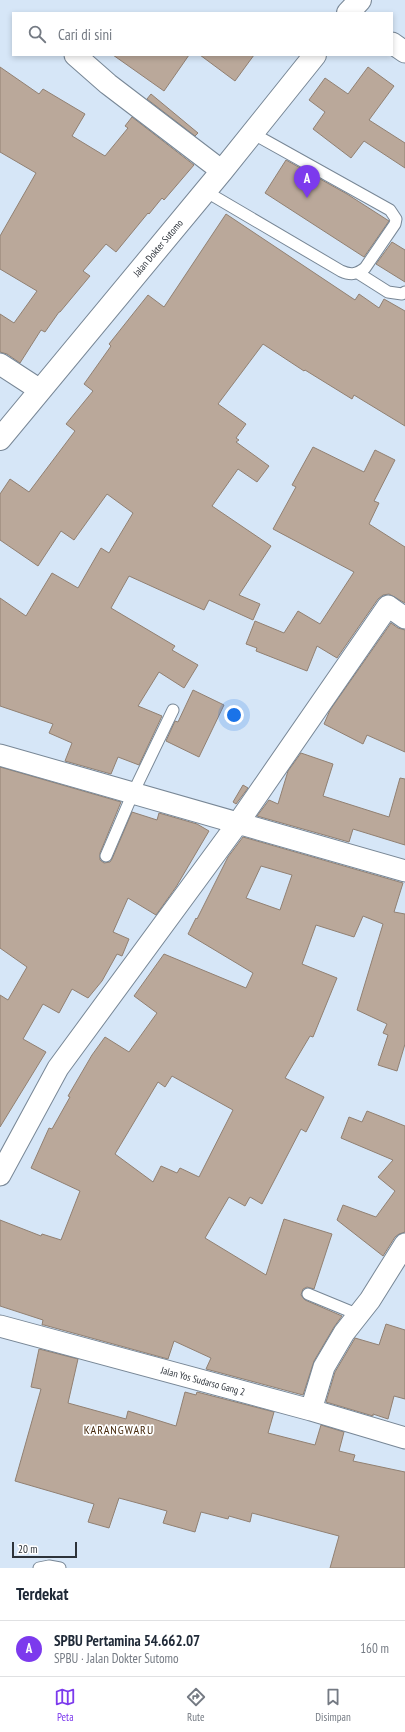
<!DOCTYPE html>
<html lang="id">
<meta charset="utf-8">
<style>
:root{--surface:#fff;--page:#f2f2f3;--text:#1f2937;--muted:#747a83;--line:#e0e1e3;--accent:#7c3aed}
body{margin:0;font-family:"PT Sans Narrow",sans-serif;background:var(--page);color:var(--text)}
.scale{position:absolute;left:12px;bottom:10px;width:65px;box-sizing:border-box;padding-left:4px;border:2px solid #2d333a;border-top:0;font-size:11px;line-height:14px;white-space:nowrap;color:#2d333a;-webkit-text-stroke:3px #fff;paint-order:stroke}
.you{position:absolute;left:234px;top:715px;width:14px;height:14px;margin:-10px;border:3px solid #fff;border-radius:50%;background:#1a73e8;box-shadow:0 0 0 6px #1a73e833}
.badge{display:grid;place-items:center;width:26px;height:26px;border-radius:50%;background:var(--accent);color:#fff;font-size:13px;font-weight:700}
.pin{position:absolute;translate:-50% -33px;filter:drop-shadow(0 1px 2px #0008)}
.pin::after{content:'';position:absolute;top:21px;width:14px;height:12px;background:inherit;clip-path:polygon(0 0,100% 0,50% 100%)}
.list{margin:0;padding:0;list-style:none}
h2{display:flex;justify-content:space-between;align-items:center;height:52px;margin:0;padding:0 16px;font-size:17px}
h2 small{font-size:13px;font-weight:400;color:var(--muted)}
.list li{display:grid;grid-template-columns:26px 1fr auto;gap:12px;align-items:center;box-sizing:border-box;height:56px;padding:0 16px;border-top:1px solid var(--line)}
.list b{display:block;font-size:15px;white-space:nowrap}
.list p{margin:0;font-size:13px;white-space:nowrap;color:var(--muted)}
.list em{font-size:13px;font-style:normal;color:var(--muted)}
.icon{flex:none;width:22px;height:22px;fill:none;stroke:currentColor;stroke-width:2;stroke-linecap:round;stroke-linejoin:round}
.map{position:relative;flex:none;width:405px;height:1568px;overflow:hidden}
.search{position:absolute;background:var(--surface);box-shadow:0 2px 6px #0003;left:12px;right:12px;top:12px;height:44px;display:flex;align-items:center;gap:10px;box-sizing:border-box;padding:0 14px;border-radius:0px;color:var(--muted);font-size:15px}
.sheet{height:108px;background:var(--surface)}
nav{display:flex;justify-content:space-around;align-items:center;box-sizing:border-box;height:56px;border-top:1px solid var(--line);background:var(--surface);font-size:11px;color:var(--muted)}
nav a{display:grid;justify-items:center;gap:2px}
nav .on{color:var(--accent)}
.map>svg:first-child{display:block}
</style>
<div class="map">
<svg width="405" height="1568" viewBox="0 0 405 1568">
<rect width="100%" height="100%" fill="#d6e6f7"/>
<path fill="#baa89a" stroke="#918072" fill-rule="evenodd" d="M113 55H189L164 91Z
M200 55H254L235 81Z
M0 67 39 94 43 89 85 114 72 136 105 156 128 128 125 126 132 117 194 165 164 200 162 198 149 214 148 213 116 252 106 244 83 271 90 276 60 312H59L45 332 41 330 20 363 7 354 0 352V314L14 323 37 291 0 269V236L36 173 0 152Z
M368 67 394 86 369 120 405 143V168L364 141 351 158 313 129 325 112 309 100 325 78 348 94Z
M151 94 198 133 195 136 147 99Z
M286 160 347 194 389 221 364 257 265 193Z
M226 214 355 300 359 294 379 308 384 299 405 311V426L354 395 352 399 305 370 304 371 263 344 218 404 246 424 236 438 239 440 236 442 269 466 257 482 238 469 212 506 271 546 239 595 260 604 253 620 209 600 204 610 129 576 111 608 175 646 172 650 198 665 184 688 159 672 138 706 162 716 139 765 118 757 111 774 65 761 72 743 49 733 53 724 0 706V598L26 616 52 573 78 588 101 548 109 553 133 513 107 494 74 540 61 531 38 566 0 540V494L10 479 29 492 75 431 66 424 93 391 84 384 111 346 109 344 148 295 164 307Z
M392 242 405 250V282L376 264Z
M313 447 364 472 375 450 395 460 374 501 379 503 369 524 405 547V603L389 594 383 595 378 599 337 658 317 646 307 671 256 651 257 648 246 644 255 621 284 633 298 611 320 624 354 572 273 529 296 487 292 485Z
M391 623 398 628 405 630V752L367 735 363 744 324 724 330 710Z
M193 690 224 705 199 757 166 741 175 721 178 722Z
M301 753 333 764 323 796 389 817 400 778 405 779V845L353 829 349 842 257 816 269 800 278 804 288 771Z
M0 767 121 802 100 853V860L104 863 110 862 112 859 132 812 157 820 159 813 197 824 209 831 176 887 156 915 128 898 113 932 129 939 122 956 117 954 102 981 88 998 72 989 59 1013 43 1004 23 1039 46 1052 0 1127V995L8 1000 27 967 0 948Z
M243 785 248 788 236 804 233 802Z
M243 837 403 883 394 912 405 914V1044L397 1071 378 1065 388 1035 383 1033 387 1024 357 1010 383 924 363 916 354 937 316 925 302 964 337 978 313 1037 310 1036 285 1078 324 1097 306 1132 301 1129 262 1204 250 1197 245 1206 229 1197 205 1238 266 1275 284 1219 332 1234 314 1289 307 1287 303 1289 301 1295 305 1300 342 1316 334 1327 314 1361 303 1395 206 1369 211 1358 174 1341 168 1359 44 1325H42L43 1320 0 1306V1220L41 1236 42 1234 61 1240 80 1191 31 1168 49 1128 52 1129 70 1097 68 1096 92 1055 105 1037 129 1052 157 1013 134 996 164 954 246 988 253 973 188 934 196 918 197 919 228 857ZM261 866 292 875 280 910 246 898ZM172 1076 233 1110 199 1177 180 1168 177 1173 161 1166 153 1182 115 1154 158 1082 165 1087Z
M367 1111 405 1126V1232L399 1234 395 1237 383 1256 337 1220 343 1205 376 1217 395 1191 378 1177 393 1160 341 1138 349 1117 362 1122Z
M386 1324 405 1330V1399L394 1396 388 1419 373 1414V1416L326 1402 335 1372 354 1340 355 1338 379 1345Z
M39 1349 78 1359 68 1403 126 1419 128 1411 176 1426 185 1392 196 1395 197 1392 274 1412 268 1433 315 1445 321 1425 344 1432 339 1451 355 1455 353 1461 405 1472V1568H330L339 1536 252 1513 250 1522 229 1516 228 1519 201 1512 195 1532 163 1523 167 1511 119 1498 109 1528 88 1522 94 1504 15 1481 41 1389 31 1387Z"/>
<g fill="none" stroke-linecap="round" stroke-linejoin="round">
<g stroke="#788796" stroke-width="13">
<path id="service" d="M205 191 341 271C350 275 356 275 365 268L395 224 396 219 390 210 252 133
M358 273 388 292 402 294 405 292
M106 856 133 793 173 710
M308 1294 359 1315
M39 1568 49 1566 60 1568"/>
</g>
<g stroke="#788796" stroke-width="23">
<path id="minor" d="M392 43 405 52
M75 55 108 84 222 171
M0 364 40 390
M0 755 405 871
M0 1175 58 1068 238 823 388 606 405 618
M0 1326 311 1410 405 1438
M311 1410 324 1367 344 1333 370 1300 405 1244"/>
</g>
<g stroke="#788796" stroke-width="24">
<path id="secondary" d="M348 13 360 0
M0 439 222 171 315 55"/>
</g>
<use href="#service" stroke="#fff" stroke-width="11"/>
<use href="#minor" stroke="#fff" stroke-width="21"/>
<use href="#secondary" stroke="#fff" stroke-width="22"/>
</g>
<g text-anchor="middle" dominant-baseline="central" stroke-width="3.5" stroke-linejoin="round" paint-order="stroke">
<g font-size="10" fill="#2d333a" stroke="#fff">
<text transform="translate(158 248) rotate(-50)">Jalan Dokter Sutomo</text>
<text transform="translate(203 1381) rotate(15)">Jalan Yos Sudarso Gang 2</text>
</g>
<g font-size="12" letter-spacing="1" fill="#46290c" stroke="#fff">
<text x="119" y="1429">KARANGWARU</text>
</g>
</g>
</svg>
<div class="scale">20 m</div>
<div class="you"></div>
<div class="pin badge" style="left:307px;top:198px">A</div>
<div class="search"><svg class="icon" aria-label="search" viewBox="0 0 24 24"><circle cx="10" cy="10" r="6"/><path d="M15 15l6 6"/></svg>Cari di sini</div>
</div>
<section class="sheet">
<h2>Terdekat<small></small></h2>
<ul class="list">
<li><span class="badge">A</span><div><b>SPBU Pertamina 54.662.07</b><p>SPBU · Jalan Dokter Sutomo</p></div><em>160 m</em></li>
</ul>
</section>
<nav>
<a class="on"><svg class="icon" aria-label="map" viewBox="0 0 24 24"><path d="M3 6l6-2 6 2 6-2v14l-6 2-6-2-6 2zM9 4v14M15 6v14"/></svg>Peta</a>
<a><svg class="icon" aria-label="directions" viewBox="0 0 24 24"><path d="M12 3l9 9-9 9-9-9zM9 14v-3h6M13 9l2 2-2 2"/></svg>Rute</a>
<a><svg class="icon" aria-label="saved" viewBox="0 0 24 24"><path d="M7 4h10v16l-5-4-5 4z"/></svg>Disimpan</a>
</nav>
